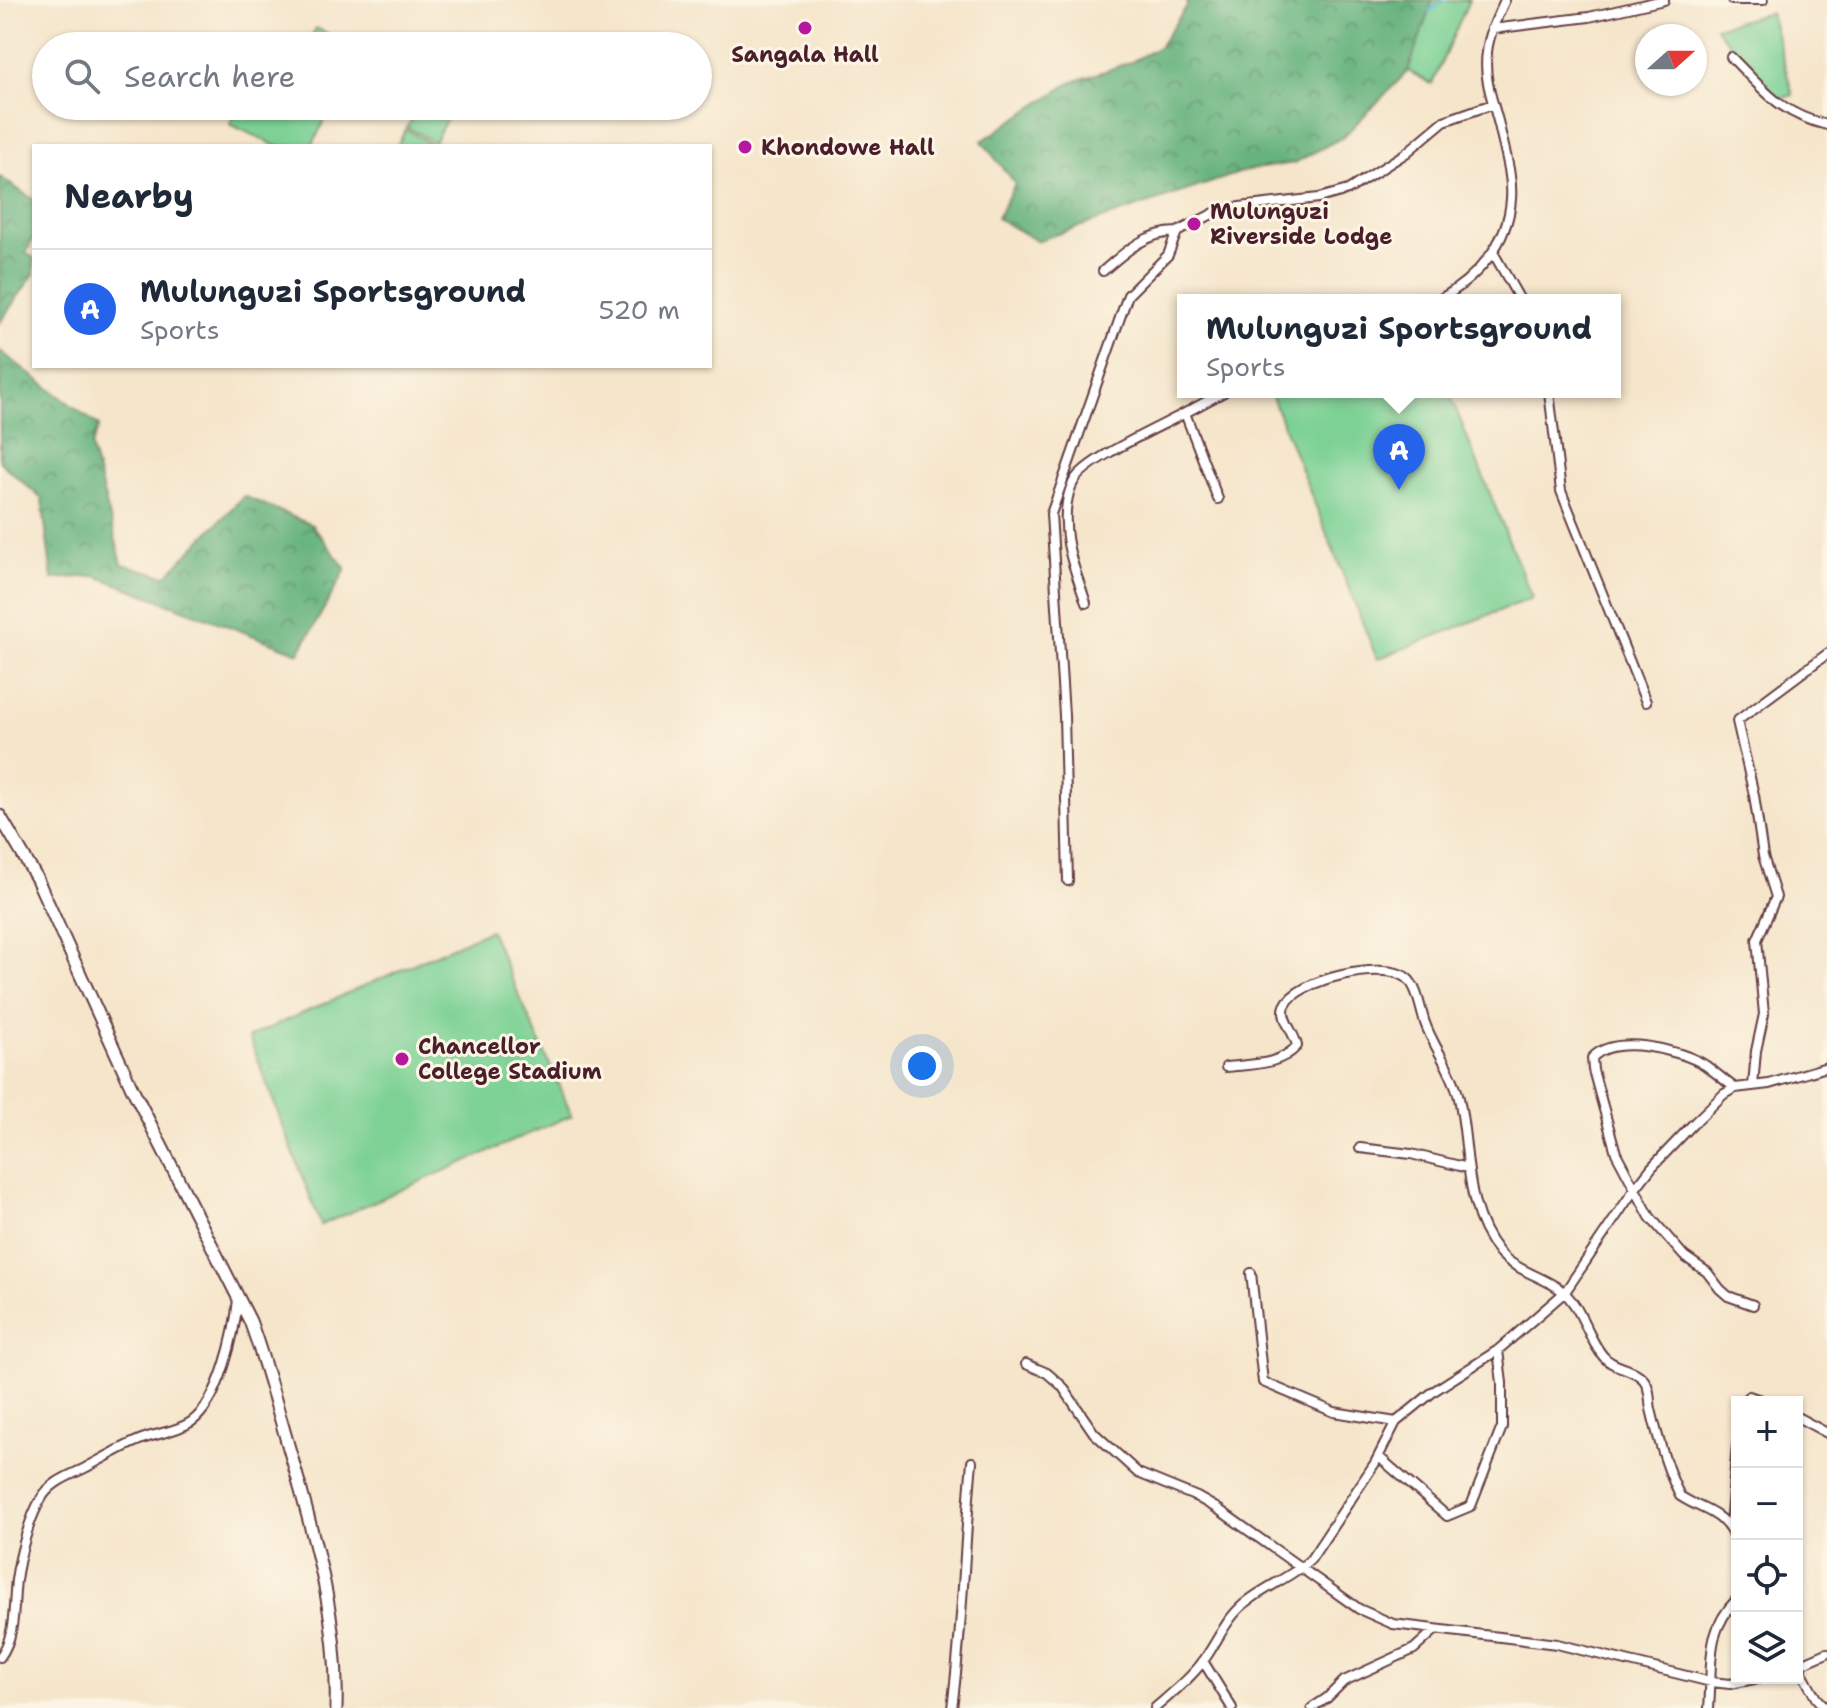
<!DOCTYPE html>
<meta charset="utf-8">
<style>
:root{--surface:#fff;--page:#f2f2f3;--text:#1f2937;--muted:#747a83;--line:#e0e1e3;--accent:#2563eb}
body{margin:0;font-family:"Shantell Sans",sans-serif;background:var(--page);color:var(--text)}
.controls{position:absolute;right:24px;bottom:24px;display:grid;overflow:hidden;border-radius:0px;box-shadow:0 2px 6px #0004}
.controls button{width:72px;height:72px;display:grid;place-items:center;padding:0;border:0;border-bottom:2px solid var(--line);background:var(--surface);color:var(--text);font:40px sans-serif}
.compass{position:absolute;left:1635px;top:24px;width:72px;height:72px;border-radius:50%;background:var(--surface);box-shadow:0 2px 6px #0004;rotate:69deg}
.you{position:absolute;left:922px;top:1066px;width:28px;height:28px;margin:-20px;border:6px solid #fff;border-radius:50%;background:#1a73e8;box-shadow:0 0 0 12px #1a73e833}
.badge{display:grid;place-items:center;width:52px;height:52px;border-radius:50%;background:var(--accent);color:#fff;font-size:26px;font-weight:700}
.pin{position:absolute;translate:-50% -66px;filter:drop-shadow(0 2px 4px #0008)}
.pin::after{content:'';position:absolute;top:42px;width:28px;height:24px;background:inherit;clip-path:polygon(0 0,100% 0,50% 100%)}
.popup{position:absolute;left:1177px;top:294px;width:444px;height:104px;box-sizing:border-box;display:grid;place-content:center;border-radius:0px;background:var(--surface);filter:drop-shadow(0 2px 6px #0005);font-size:26px;white-space:nowrap;color:var(--muted)}
.popup b{font-size:30px;color:var(--text)}
.popup::after{content:'';position:absolute;left:50%;top:100%;margin-left:-16px;border:16px solid transparent;border-top-color:var(--surface)}
.list{margin:0;padding:0;list-style:none}
h2{display:flex;justify-content:space-between;align-items:center;height:104px;margin:0;padding:0 32px;font-size:34px}
h2 small{font-size:26px;font-weight:400;color:var(--muted)}
.list li{display:grid;grid-template-columns:52px 1fr auto;gap:24px;align-items:center;box-sizing:border-box;height:120px;padding:0 32px;border-top:2px solid var(--line)}
.list b{display:block;font-size:30px;white-space:nowrap}
.list p{margin:0;font-size:26px;white-space:nowrap;color:var(--muted)}
.list em{font-size:26px;font-style:normal;color:var(--muted)}
.icon{flex:none;width:44px;height:44px;fill:none;stroke:currentColor;stroke-width:2;stroke-linecap:round;stroke-linejoin:round}
.map{position:relative;flex:none;width:1827px;height:1708px;overflow:hidden}
.search{position:absolute;background:var(--surface);box-shadow:0 2px 6px #0004;left:32px;top:32px;width:680px;height:88px;display:flex;align-items:center;gap:20px;box-sizing:border-box;padding:0 28px;border-radius:44px;color:var(--muted);font-size:30px}
.panel{position:absolute;background:var(--surface);box-shadow:0 2px 6px #0004;left:32px;top:144px;width:680px;height:224px;border-radius:0px}
.map>svg:first-child{display:block}
</style>
<div class="map">
<svg width="1827" height="1708" viewBox="0 0 1827 1708">
<defs>
<pattern id="forest-crowns" width="20" height="18" patternUnits="userSpaceOnUse" patternTransform="scale(2)"><rect width="20" height="18" fill="#66b37e"/><path d="M2 6a3 3 0 1 1 6 0M12 15a3 3 0 1 1 6 0" fill="none" stroke="#569167"/></pattern>
</defs>
<rect width="100%" height="100%" fill="#fcf5e5"/>
<filter id="ink" filterUnits="userSpaceOnUse"><feTurbulence type="fractalNoise" baseFrequency=".0125" numOctaves="2"/><feDisplacementMap in="SourceGraphic" scale="16" xChannelSelector="R" yChannelSelector="G"/><feConvolveMatrix kernelMatrix="1 2 1 2 8 2 1 2 1" color-interpolation-filters="sRGB"/></filter>
<filter id="wash" filterUnits="userSpaceOnUse"><feTurbulence type="fractalNoise" baseFrequency=".006" numOctaves="4" result="noise"/><feDisplacementMap in="SourceGraphic" scale="32" xChannelSelector="R" yChannelSelector="G"/><feGaussianBlur stdDeviation="1.8" result="paint"/><feColorMatrix in="noise" values="0 0 0 0 0 0 0 0 0 0 0 0 0 0 0 0 0 1.4 0 .05"/><feComposite in="paint" operator="in"/></filter>
<g filter="url(#wash)">
<rect width="100%" height="100%" fill="#f5e5ca"/>
<path fill="url(#forest-crowns)" stroke="#586954" stroke-width="2" d="M1187 0H1433L1408 71 1343 137 1294 163 1248 170 1037 241 997 218 1015 184 982 141 1070 83 1131 62 1159 47 1187 6Z
M0 177 34 200V237L26 253 34 258V274L0 322Z
M0 351 99 426 91 447 122 564 166 576 244 496 312 525 346 569 299 653 96 576 52 579 42 499 0 462Z"/>
<path fill="#7dd195" stroke="#647860" stroke-width="2" d="M1433 0H1469L1432 84 1408 71Z
M1770 13 1793 95 1779 99 1715 27Z
M316 28 353 46H307Z
M239 106H331L312 146H276L230 124Z
M420 106H454L434 142 407 127Z
M406 129 431 144 430 146H397Z
M1270 392H1449L1532 598 1377 659Z
M490 930 572 1115 321 1225 249 1037Z"/>
<g fill="none" stroke-linecap="round" stroke-linejoin="round">
<path stroke="#5bb2d8" stroke-width="3" d="M1429 11 1446 0"/>
</g>
</g>
<g filter="url(#ink)">
<g fill="none" stroke-linecap="round" stroke-linejoin="round">
<g stroke="#643d43" stroke-width="12">
<path id="minor" d="M1732 0H1763
M1492 29 1589 17 1664 0
M1731 57C1764 90 1780 114 1827 125
M1494 254 1520 300
M1103 271C1125 252 1146 232 1177 232
M1439 300C1477 278 1508 244 1511 199 1513 176 1504 148 1499 125 1493 101 1483 78 1487 52 1489 34 1497 17 1505 0
M1549 392 1561 491 1646 702
M1218 499 1185 413 1224 392
M1086 603C1078 578 1066 550 1066 524 1065 511 1067 493 1074 481 1086 459 1160 427 1185 413
M1068 881 1064 715 1051 514 1128 295 1168 255 1177 232 1222 209 1319 198 1348 190 1406 153 1444 121 1493 104
M1226 1067C1251 1064 1279 1066 1297 1046 1295 1033 1280 1019 1285 1006 1295 980 1385 959 1407 978 1418 988 1420 1009 1425 1023 1434 1048 1451 1068 1458 1094 1471 1146 1462 1208 1499 1252 1514 1270 1542 1276 1561 1290 1582 1306 1586 1336 1603 1356 1613 1369 1634 1367 1644 1380 1651 1389 1649 1400 1651 1409 1658 1439 1666 1468 1680 1496 1706 1513 1724 1510 1737 1544
M1753 1086 1756 1051 1764 1014 1757 940 1776 897 1763 856 1754 795 1737 721 1827 654
M1735 1088C1725 1081 1715 1072 1705 1065 1679 1049 1614 1034 1592 1058L1593 1070 1616 1153 1650 1217 1684 1256 1707 1272 1720 1289 1728 1296 1753 1305
M1360 1148 1411 1154 1468 1168
M1251 1273 1263 1382 1334 1412 1396 1422
M1026 1364 1047 1373 1062 1386 1094 1433 1138 1473 1197 1497 1218 1509 1359 1609 1393 1624 1557 1644 1711 1682 1730 1684 1759 1678
M1742 1402 1749 1396 1766 1402
M1797 1417 1827 1433
M1379 1457 1447 1516 1471 1506 1502 1427V1383L1498 1350
M1730 1526 1737 1445
M0 1657C16 1636 13 1605 16 1580 19 1558 29 1518 41 1499 50 1482 69 1476 85 1468 105 1458 124 1445 145 1438 160 1433 177 1431 191 1422 220 1402 235 1332 238 1299
M1203 1661 1232 1708
M1797 1663 1816 1698 1825 1708
M1797 1666 1827 1653
M952 1708C963 1626 964 1544 972 1462
M1155 1708C1172 1693 1190 1679 1204 1660 1217 1642 1226 1619 1244 1604 1264 1587 1292 1577 1311 1559L1375 1463 1396 1422 1434 1391 1498 1350 1565 1292 1634 1190 1652 1167 1695 1122 1724 1094 1735 1088 1769 1084 1827 1067
M1312 1708 1327 1698 1344 1681 1414 1649 1435 1630
M1709 1708C1713 1664 1704 1633 1737 1599"/>
</g>
<g stroke="#643d43" stroke-width="15">
<path id="tertiary" d="M0 816 37 879 131 1086 250 1321C267 1367 279 1415 293 1462 316 1545 339 1621 336 1708"/>
</g>
<use href="#minor" stroke="#fff" stroke-width="8"/>
<use href="#tertiary" stroke="#fff" stroke-width="11"/>
</g>
</g>
<g fill="#b5179e" stroke="#fcf5e5" stroke-width="3">
<circle cx="805" cy="28" r="8"/>
<circle cx="745" cy="147" r="8"/>
<circle cx="1194" cy="224" r="8"/>
<circle cx="402" cy="1059" r="8"/>
</g>
<g text-anchor="middle" dominant-baseline="central" stroke-width="6" stroke-linejoin="round" paint-order="stroke">
<g font-size="22" font-weight="bold" fill="#4a1f2b" stroke="#fcf5e5" text-anchor="start">
<text x="805" y="54" text-anchor="middle">Sangala Hall</text>
<text x="761" y="147">Khondowe Hall</text>
<text x="1210" y="211">Mulunguzi<tspan x="1210" dy="25">Riverside Lodge</tspan></text>
<text x="418" y="1046">Chancellor<tspan x="418" dy="25">College Stadium</tspan></text>
</g>
</g>
</svg>
<div class="controls">
<button>+</button>
<button>−</button>
<button><svg class="icon" aria-label="locate" viewBox="0 0 24 24"><circle cx="12" cy="12" r="6"/><path d="M12 2v4M12 18v4M2 12h4M18 12h4"/></svg></button>
<button><svg class="icon" aria-label="layers" viewBox="0 0 24 24"><path d="M12 4l9 5-9 5-9-5zM3 14l9 5 9-5"/></svg></button>
</div>
<svg class="compass" viewBox="-18 -18 36 36"><path d="M0-13l5 13h-10z" fill="#e53935"/><path d="M0 13l5-13h-10z" fill="#747a83"/></svg>
<div class="you"></div>
<div class="pin badge" style="left:1399px;top:490px">A</div>
<div class="popup"><b>Mulunguzi Sportsground</b>Sports</div>
<div class="search"><svg class="icon" aria-label="search" viewBox="0 0 24 24"><circle cx="10" cy="10" r="6"/><path d="M15 15l6 6"/></svg>Search here</div>
<section class="panel">
<h2>Nearby<small></small></h2>
<ul class="list">
<li><span class="badge">A</span><div><b>Mulunguzi Sportsground</b><p>Sports</p></div><em>520 m</em></li>
</ul>
</section>
</div>
